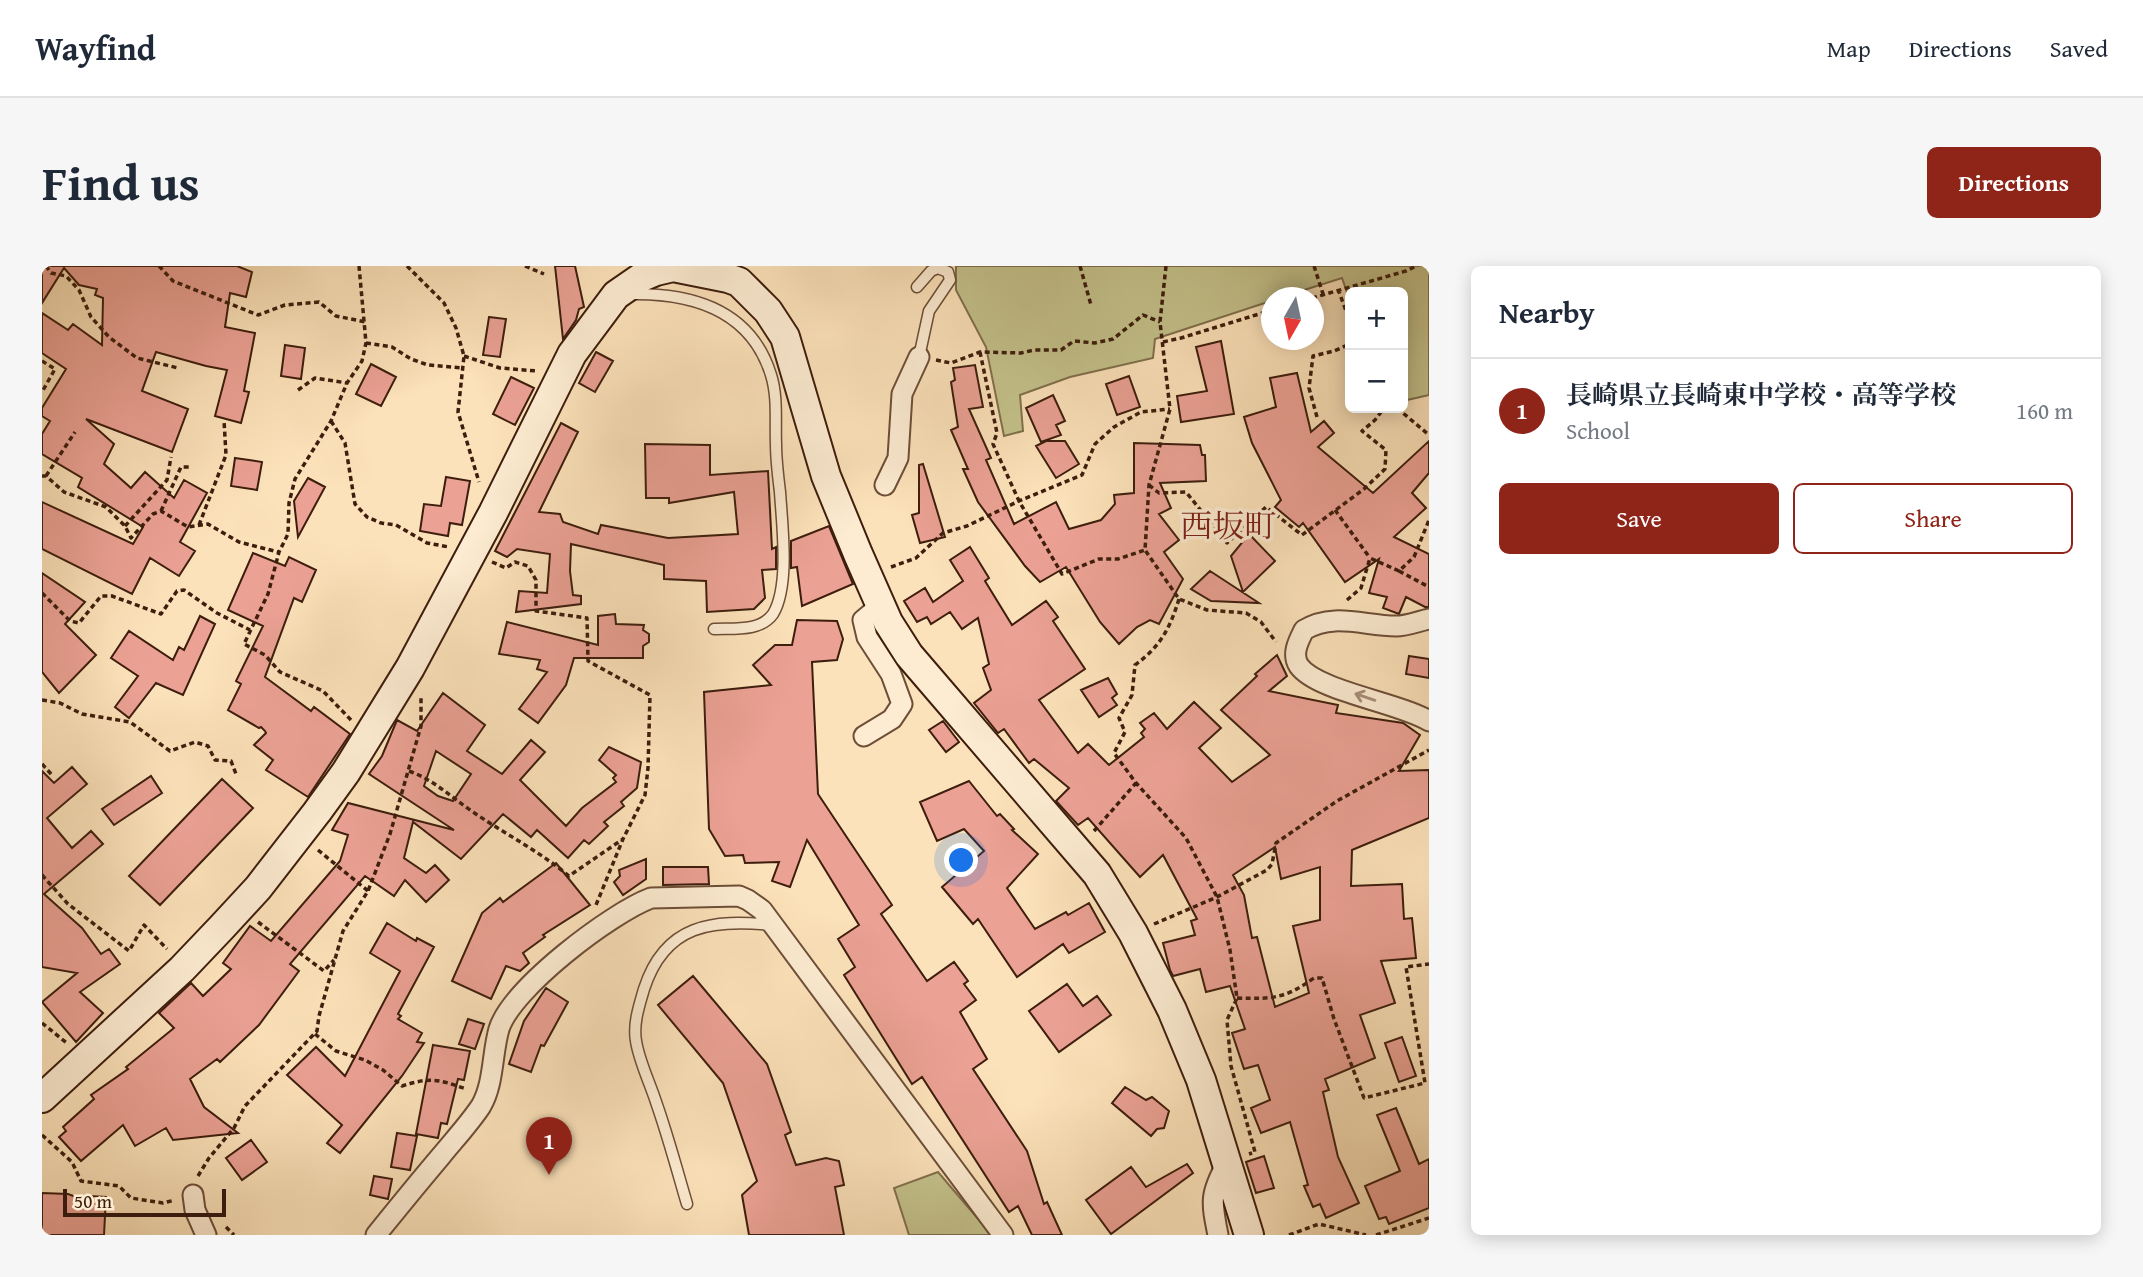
<!DOCTYPE html>
<meta charset="utf-8">
<style>
:root{--surface:#fff;--page:#f6f6f7;--text:#1f2937;--muted:#747a83;--line:#e0e1e3;--accent:#8f2418}
body{margin:0;font-family:"Gentium Book Plus","Noto Serif JP",serif;background:var(--page);color:var(--text)}
.controls{position:absolute;right:21px;top:21px;display:grid;overflow:hidden;border-radius:10px;box-shadow:0 4px 18px #0003}
.controls button{width:63px;height:63px;display:grid;place-items:center;padding:0;border:0;border-bottom:2px solid var(--line);background:var(--surface);color:var(--text);font:35px sans-serif}
.compass{position:absolute;left:1219px;top:21px;width:63px;height:63px;border-radius:50%;background:var(--surface);box-shadow:0 4px 18px #0003;rotate:189deg}
.scale{position:absolute;left:21px;bottom:18px;width:163px;box-sizing:border-box;padding-left:7px;border:4px solid #3d1d0d;border-top:0;font-size:19px;line-height:24px;white-space:nowrap;color:#3d1d0d;-webkit-text-stroke:5px #fdecd2;paint-order:stroke}
.you{position:absolute;left:920px;top:595px;width:24px;height:24px;margin:-18px;border:5px solid #fff;border-radius:50%;background:#1a73e8;box-shadow:0 0 0 10px #1a73e833}
.badge{display:grid;place-items:center;width:46px;height:46px;border-radius:50%;background:var(--accent);color:#fff;font-size:23px;font-weight:700}
.pin{position:absolute;translate:-50% -58px;filter:drop-shadow(0 2px 4px #0008)}
.pin::after{content:'';position:absolute;top:37px;width:24px;height:21px;background:inherit;clip-path:polygon(0 0,100% 0,50% 100%)}
.list{margin:0;padding:0;list-style:none}
h2{display:flex;justify-content:space-between;align-items:center;height:91px;margin:0;padding:0 28px;font-size:30px}
h2 small{font-size:23px;font-weight:400;color:var(--muted)}
.list li{display:grid;grid-template-columns:46px 1fr auto;gap:21px;align-items:center;box-sizing:border-box;height:105px;padding:0 28px;border-top:2px solid var(--line)}
.list b{display:block;font-size:26px;white-space:nowrap}
.list p{margin:0;font-size:23px;white-space:nowrap;color:var(--muted)}
.list em{font-size:23px;font-style:normal;color:var(--muted)}
.actions{display:flex;gap:14px;padding:21px 28px}
.actions a{flex:1;padding:16px 0;border:2px solid var(--accent);border-radius:10px;text-align:center;font-size:24px;color:var(--accent)}
.actions .main{background:var(--accent);color:#fff}
.map{position:relative;flex:none;width:1387px;height:969px;overflow:hidden;border-radius:10px}
header{display:flex;align-items:center;gap:42px;box-sizing:border-box;height:98px;padding:0 35px;background:var(--surface);border-bottom:2px solid var(--line)}
header strong{font-size:33px}
nav{display:flex;gap:38px;margin-inline-start:auto;font-size:24px}
.intro{display:flex;align-items:center;justify-content:space-between;box-sizing:border-box;height:168px;padding:0 42px}
h1{margin:0;font-size:49px}
.button{padding:18px 32px;border-radius:10px;background:var(--accent);color:#fff;font-size:24px;font-weight:700}
main{display:flex;gap:42px;padding:0 42px}
aside{flex:1;background:var(--surface);border-radius:10px;box-shadow:0 4px 18px #0003}
.map>svg:first-child{display:block}
</style>
<header>
<strong>Wayfind</strong>
<nav><a>Map</a><a>Directions</a><a>Saved</a></nav>
</header>
<div class="intro"><h1>Find us</h1><a class="button">Directions</a></div>
<main>
<div class="map">
<svg width="1387" height="969" viewBox="0 0 1387 969">
<rect width="100%" height="100%" fill="#fce2ba"/>
<filter id="stains"><feTurbulence type="fractalNoise" baseFrequency=".00286" numOctaves="4"/><feColorMatrix values="0 0 0 0 .2 0 0 0 0 .09 0 0 0 0 .02 0 0 0 .5 -.17"/></filter>
<radialGradient id="worn" r=".72"><stop offset=".6" stop-color="#630" stop-opacity="0"/><stop offset="1" stop-color="#630" stop-opacity=".3"/></radialGradient>
<path fill="#c4c28c" stroke="#80704c" stroke-width="2" d="M914 0H1387V129L1361 135V26H1308V35L1300 12 1240 31 1230 32 1229 35 1113 73 1111 92 1028 111 978 129 981 165 962 170 944 81 914 24Z
M896 906 943 961 950 969H867L852 922Z"/>
<path fill="#eba194" stroke="#3d1d0d" stroke-width="2" fill-rule="evenodd" d="M0 0H195L210 6 204 31 188 27 183 61 213 67 202 125 207 126 199 157 173 150 185 104 164 100 114 86 100 125 146 143 130 186 44 153 72 178 62 198 89 222 103 206 132 232 142 214 165 227 138 276 153 285 137 310 108 292 90 328 0 283V236L91 278 101 261 36 221 40 212 0 188V168L8 155 0 150V142L24 103 0 87V47L26 64 31 58 60 79 61 32 53 29 55 23 37 19 22 2 0 37Z
M513 0H533L542 41 537 43 534 54 521 73Z
M447 51 464 53 458 91 441 89Z
M1179 75 1192 148 1139 156 1135 130 1165 125 1154 81Z
M243 79 263 82 259 113 239 110Z
M554 86 571 95 553 126 537 117Z
M329 98 354 111 339 140 314 128Z
M933 99 941 141 927 143 949 192 944 194 972 258 1014 236 1027 263 1059 254 1073 238 1072 229 1092 227V177L1158 179 1160 189H1163L1164 215 1118 217 1129 242 1117 248 1137 274 1122 286 1141 313 1117 358 1108 354 1095 361 1077 378 1058 356 1024 301 998 316 983 300 936 236 921 203H926L909 164 916 161 909 116 913 114 911 102Z
M1255 107 1269 166 1282 155 1292 167 1276 181 1331 227 1387 175V207L1370 227 1384 242 1352 271 1387 288V341H1383L1364 331 1357 348 1341 342 1345 331 1327 327 1337 293 1303 316 1261 257 1257 261 1233 241 1239 234 1210 177 1202 151 1234 141 1228 112Z
M1087 110 1098 141 1075 149 1064 118Z
M469 111 492 122 473 159 451 148Z
M1011 129 1023 155 1014 159 1019 169 999 176 984 142Z
M519 157 536 166 497 246 518 248 521 256 556 268 559 259 626 272 696 268 692 226 627 237V232H604L603 178 668 179V209L726 205 730 283 734 281V303L720 304 723 332 712 343 665 346 664 315 622 313V299L529 278 528 305 531 329 539 330V338L474 346 477 325 505 327 508 288 475 283 465 291 453 285Z
M1004 175H1023L1037 198 1014 212 994 180Z
M193 192 220 196 215 224 189 220Z
M881 198 903 271 878 277 870 249 877 247V199Z
M404 211 428 215 420 259 408 257 406 270 378 265 382 238 399 240Z
M266 212 283 221 256 271 252 235Z
M787 260 811 318 760 340 755 301 749 302V275Z
M1207 268 1233 295 1201 326 1189 290Z
M928 281 947 312 943 315 970 359 1004 335 1016 351 1011 355 1043 403 997 434 1036 487 1046 478 1067 499 1102 471 1099 467 1103 463 1098 457 1112 447 1125 463 1152 436 1179 462 1157 482 1190 516 1228 489 1179 444 1215 410 1213 408 1235 389 1245 410 1227 425 1296 439 1294 447 1361 457 1378 469 1357 505 1387 504V552L1310 584 1309 620 1360 618 1362 653 1370 652 1374 692 1339 695 1353 737 1318 749 1333 792 1283 813 1287 824 1281 826 1296 891 1317 937 1284 952 1278 938 1271 941 1262 920 1266 919 1248 856 1219 867 1209 842 1228 834 1216 799 1202 803 1190 767 1203 763 1188 720 1164 726 1158 703 1131 710 1128 704 1121 677 1153 669 1149 655 1155 653 1121 589 1098 611 1046 552 1036 559 1014 535 1027 522 992 493 987 497 962 463 956 467 932 437 949 424 941 402 947 398 936 352 920 363 908 346 889 358 885 351 875 356 862 335 883 322 891 336 921 315 908 294ZM1233 581 1239 613 1278 601V654L1251 660 1267 727 1233 741 1215 671 1210 672 1202 629 1191 609Z
M211 287 243 300 247 291 274 304 260 336 252 332 223 411 269 445 272 441 308 468 266 531 224 504 231 494 212 479 224 467 223 465 219 461 217 462 186 444 199 418 194 415 221 360 186 344Z
M1168 305 1217 337 1169 335 1149 323Z
M0 307 43 336 23 358 54 389 17 427 0 406Z
M573 348 574 358 602 359 601 364 607 368V376L601 380V392H532L524 419 496 457 477 443 505 406 495 403 498 394 457 388 465 356 556 379V350Z
M158 350 173 358 141 429 114 417 87 452 73 441 96 410 69 392 87 365 131 394 137 381 142 384Z
M755 354 795 355 801 373 795 394 770 396 776 528 850 639 839 648 885 715 912 696 926 715 922 718 934 734 918 746 945 793 931 803 985 885 1002 938 1005 936 1020 969H990L976 940 967 946 880 811 870 818 802 709 813 701 796 673 817 659 765 574 748 621 730 615 737 596 703 597 701 589 683 590 667 563 662 426 729 419 711 399 733 379H750Z
M1367 390 1387 393V412L1364 408Z
M1066 412 1075 428 1070 432 1075 439 1057 451 1039 424Z
M401 427 443 459 425 485 460 508 489 474 503 486 478 514 524 560 540 542 574 516 571 512 574 509 557 494 567 481 599 496 595 522 579 536 582 540 562 556 566 560 547 578 542 574 526 592 495 564 489 571 461 548 419 593 371 556 362 592 384 607 393 599 407 614 384 636 363 614 352 630 323 610 248 698 257 705 217 759 178 796 175 793 148 813 162 841 196 867 131 874 124 862 93 880 81 859 39 895 17 871 24 865 21 861 52 833 49 829 86 803 84 801 132 762 117 747 149 717 161 730 189 703 181 697 208 660 229 675 298 595 306 569 290 564 306 537 412 564 327 508 340 490 355 454 375 465ZM394 485 429 508 411 535 396 530 382 520Z
M901 455 917 476 904 486 887 464Z
M30 501 45 518 5 552 30 582 49 565 61 578 2 628 40 662 59 688 67 683 78 698 38 726 61 747 34 776 0 736 35 707 0 701V505L12 517Z
M109 510 120 527 72 559 60 543Z
M180 513 211 542 118 639 87 610Z
M927 515 955 550 958 548 972 563 970 564 996 588 965 622 993 663 1024 646 1026 649 1047 637 1063 666 1027 687 1021 678 975 711 936 653 931 658 900 621 942 585 922 563 895 575 878 536Z
M604 593V613L581 629 572 616 578 610 577 604Z
M514 597 548 639 501 669 503 671 481 687 487 697 478 705 464 700 449 733 410 715 440 647 458 632 461 636Z
M621 601H666L667 618 621 619Z
M345 657 374 675 375 672 392 681 356 748 359 750 356 753 380 767 375 776 382 777 360 810 298 887 285 877 300 859 245 809 274 781 303 810 358 705 328 687Z
M651 710 725 798 749 866 743 869 754 899 784 892 797 895 802 919 793 921 802 969H707L700 929 715 915 681 817 616 739Z
M1025 718 1041 740 1055 730 1069 749 1017 786 987 745Z
M504 722 526 736 502 780 499 779 489 806 467 798 482 755Z
M426 753 442 758 433 783 417 778Z
M1360 771 1374 810 1357 816 1343 777Z
M391 779 428 785 422 814 416 813 405 858 399 857 396 872 374 868Z
M1083 821 1104 834 1110 831 1127 845 1122 862 1115 863 1109 870 1070 837Z
M1354 842 1377 898 1387 893V942L1347 958 1344 951 1337 953 1323 920 1358 905 1335 849Z
M355 867 375 870 368 904 349 901Z
M209 874 225 896 200 914 184 892Z
M1222 890 1232 922 1214 927 1204 896Z
M1145 898 1151 907 1069 968 1044 934 1089 901 1104 921Z
M332 910 350 913 346 933 328 929Z
M0 927 26 928 48 936V930L64 931 62 969H0Z"/>
<g fill="none" stroke-linecap="round" stroke-linejoin="round">
<g stroke="#6d4e38" stroke-width="13">
<path id="lane" d="M875 21 889 5 896 2 906 6 908 14 887 45 877 91
M589 28C650 27 709 44 729 109 736 131 733 156 734 178 734 194 736 210 738 226 740 258 748 320 731 348 718 366 692 362 672 363
M645 938C635 904 626 870 614 836 608 817 597 795 594 775 591 758 597 740 602 723 623 658 670 653 730 659"/>
</g>
<g stroke="#6d4e38" stroke-width="23">
<path id="street" d="M843 219 856 192 860 128 877 91
M1387 353C1377 355 1365 360 1354 360 1322 360 1292 346 1262 364 1257 374 1249 388 1257 400 1275 425 1358 437 1387 455
M822 470 850 453 860 438 849 408 825 371 821 354 839 339
M151 929 153 944 164 969
M334 969C355 943 377 916 399 890 412 874 427 858 439 840 452 818 450 787 457 763 470 722 569 647 609 632L697 630 706 634 720 644 961 969
M1176 969C1169 935 1168 928 1185 897"/>
</g>
<g stroke="#3d1d0d" stroke-width="32">
<path id="secondary" d="M0 832 140 703 180 661 216 622 275 546 304 506 368 402 451 247 530 88 574 29 600 11 614 5 631 1 686 12 697 16 726 45 743 71 784 210 816 288 846 356 867 389 1055 608 1091 667 1130 744 1159 814 1207 969"/>
</g>
<path stroke="#3d1d0d" stroke-width="3.5" stroke-dasharray="5 3.5" stroke-linecap="butt" d="M4 0 9 7 24 10 37 24 49 51 67 71 95 92 136 102
M117 0 131 15 216 49 243 39 277 36 294 50 324 56
M365 0 402 37 414 62 422 90 416 146 437 216
M483 0 502 8
M1038 0 1049 39
M1124 0 1118 56 1128 143 1107 219 1103 284 1137 333 1165 344 1204 347 1219 356 1234 376
M1272 0 1281 28
M1296 23 1308 56
M1270 32 1364 5 1374 0
M1121 76 1139 72 1230 44
M324 77 350 81 369 93 386 99 422 102
M938 86 955 167 951 178 977 235 1020 308 1057 293H1076L1103 284
M422 90 458 102 495 105
M894 94 909 97 938 86 979 87 992 84H1019L1032 75 1053 77 1071 73 1101 49 1118 56
M0 95 13 103 0 126
M256 124 273 112 305 117
M1355 142 1387 169
M1275 151 1267 122 1271 90 1292 85 1308 78
M289 155 303 177 313 238 325 251 339 257 354 259 385 277 407 281
M0 210H4L22 226 64 241 83 260 89 272 111 248 119 245 146 261 166 258 197 276 236 286
M4 210 33 166
M1107 219 1117 227 1144 226 1185 277 1224 241 1260 269 1322 223 1343 203 1344 184 1320 165 1333 154 1342 142
M1293 244 1328 292
M119 245 139 201H147
M157 259 184 189 182 154
M83 260 125 214 129 191
M450 296 464 302 473 296 486 300 494 314V345L545 352 546 395 608 429 606 502 603 529 581 573 554 639
M849 301 874 292 901 267 925 260 977 235 1040 209 1053 178 1072 161 1099 146 1128 143
M1357 305 1387 321
M0 327 28 355 37 357 59 330H70L119 348 135 325 142 324 175 347 208 364
M1137 333C1128 362 1119 380 1093 399L1090 429 1077 452 1083 466 1072 487 1094 517 1144 572 1175 631 1188 684 1195 732 1185 754 1189 800 1213 886 1207 888
M1305 334 1319 322 1328 292 1357 305 1372 291 1387 254
M0 434 18 437 40 448 88 456 128 485 153 476 166 480 173 494 189 495 194 508
M309 454 281 425 238 406 223 389 202 378 226 328 237 286 246 268 247 237 253 213 289 155 305 117 320 95 324 77 317 0
M0 498 10 509
M367 505C392 514 409 531 431 546 463 568 497 585 527 610L581 573
M1052 565 1094 517
M276 584 326 625
M0 609 26 638 87 685 102 659 125 683
M216 656 282 705 292 694
M1112 658 1175 631 1225 604 1230 598 1234 577 1295 535 1387 484
M1195 732C1230 733 1243 733 1272 712H1280L1292 753 1322 832 1383 817 1364 701 1387 698
M0 757 26 778
M273 768 294 785 323 794 341 804 360 820C388 811 396 813 424 823
M0 869 30 896 39 915 77 920 89 932 121 937 133 934
M156 910 167 892 192 862 203 840 275 765 277 750 301 665 326 625 348 568 379 460V432
M184 961 192 969
M1247 969 1277 958 1324 969
M1334 969 1387 952"/>
<use href="#lane" stroke="#fdecd2" stroke-width="10"/>
<use href="#street" stroke="#fdecd2" stroke-width="19"/>
<use href="#secondary" stroke="#fdecd2" stroke-width="28"/>
</g>
<defs><path id="oneway-shaft" d="M-6 0H5M1.5-3L5.5 0L1.5 3" fill="none" stroke-width="1.6" stroke-linecap="round" stroke-linejoin="round" transform="scale(1.75)"/></defs>
<use stroke="#a78f79" href="#oneway-shaft" transform="translate(1323 431) rotate(-161)"/>
<g text-anchor="middle" dominant-baseline="central" stroke-width="7" stroke-linejoin="round" paint-order="stroke">
<g font-size="32" fill="#7a1f14" stroke="#fdecd2">
<text x="1186" y="259">西坂町</text>
</g>
</g>
<rect width="100%" height="100%" filter="url(#stains)"/>
<rect width="100%" height="100%" fill="url(#worn)"/>
</svg>
<div class="controls">
<button>+</button>
<button>−</button>
</div>
<svg class="compass" viewBox="-18 -18 36 36"><path d="M0-13l5 13h-10z" fill="#e53935"/><path d="M0 13l5-13h-10z" fill="#747a83"/></svg>
<div class="scale">50 m</div>
<div class="you"></div>
<div class="pin badge" style="left:507px;top:909px">1</div>
</div>
<aside>
<h2>Nearby<small></small></h2>
<ul class="list">
<li><span class="badge">1</span><div><b>長崎県立長崎東中学校・高等学校</b><p>School</p></div><em>160 m</em></li>
</ul>
<div class="actions"><a class="main">Save</a><a>Share</a></div>
</aside>
</main>
